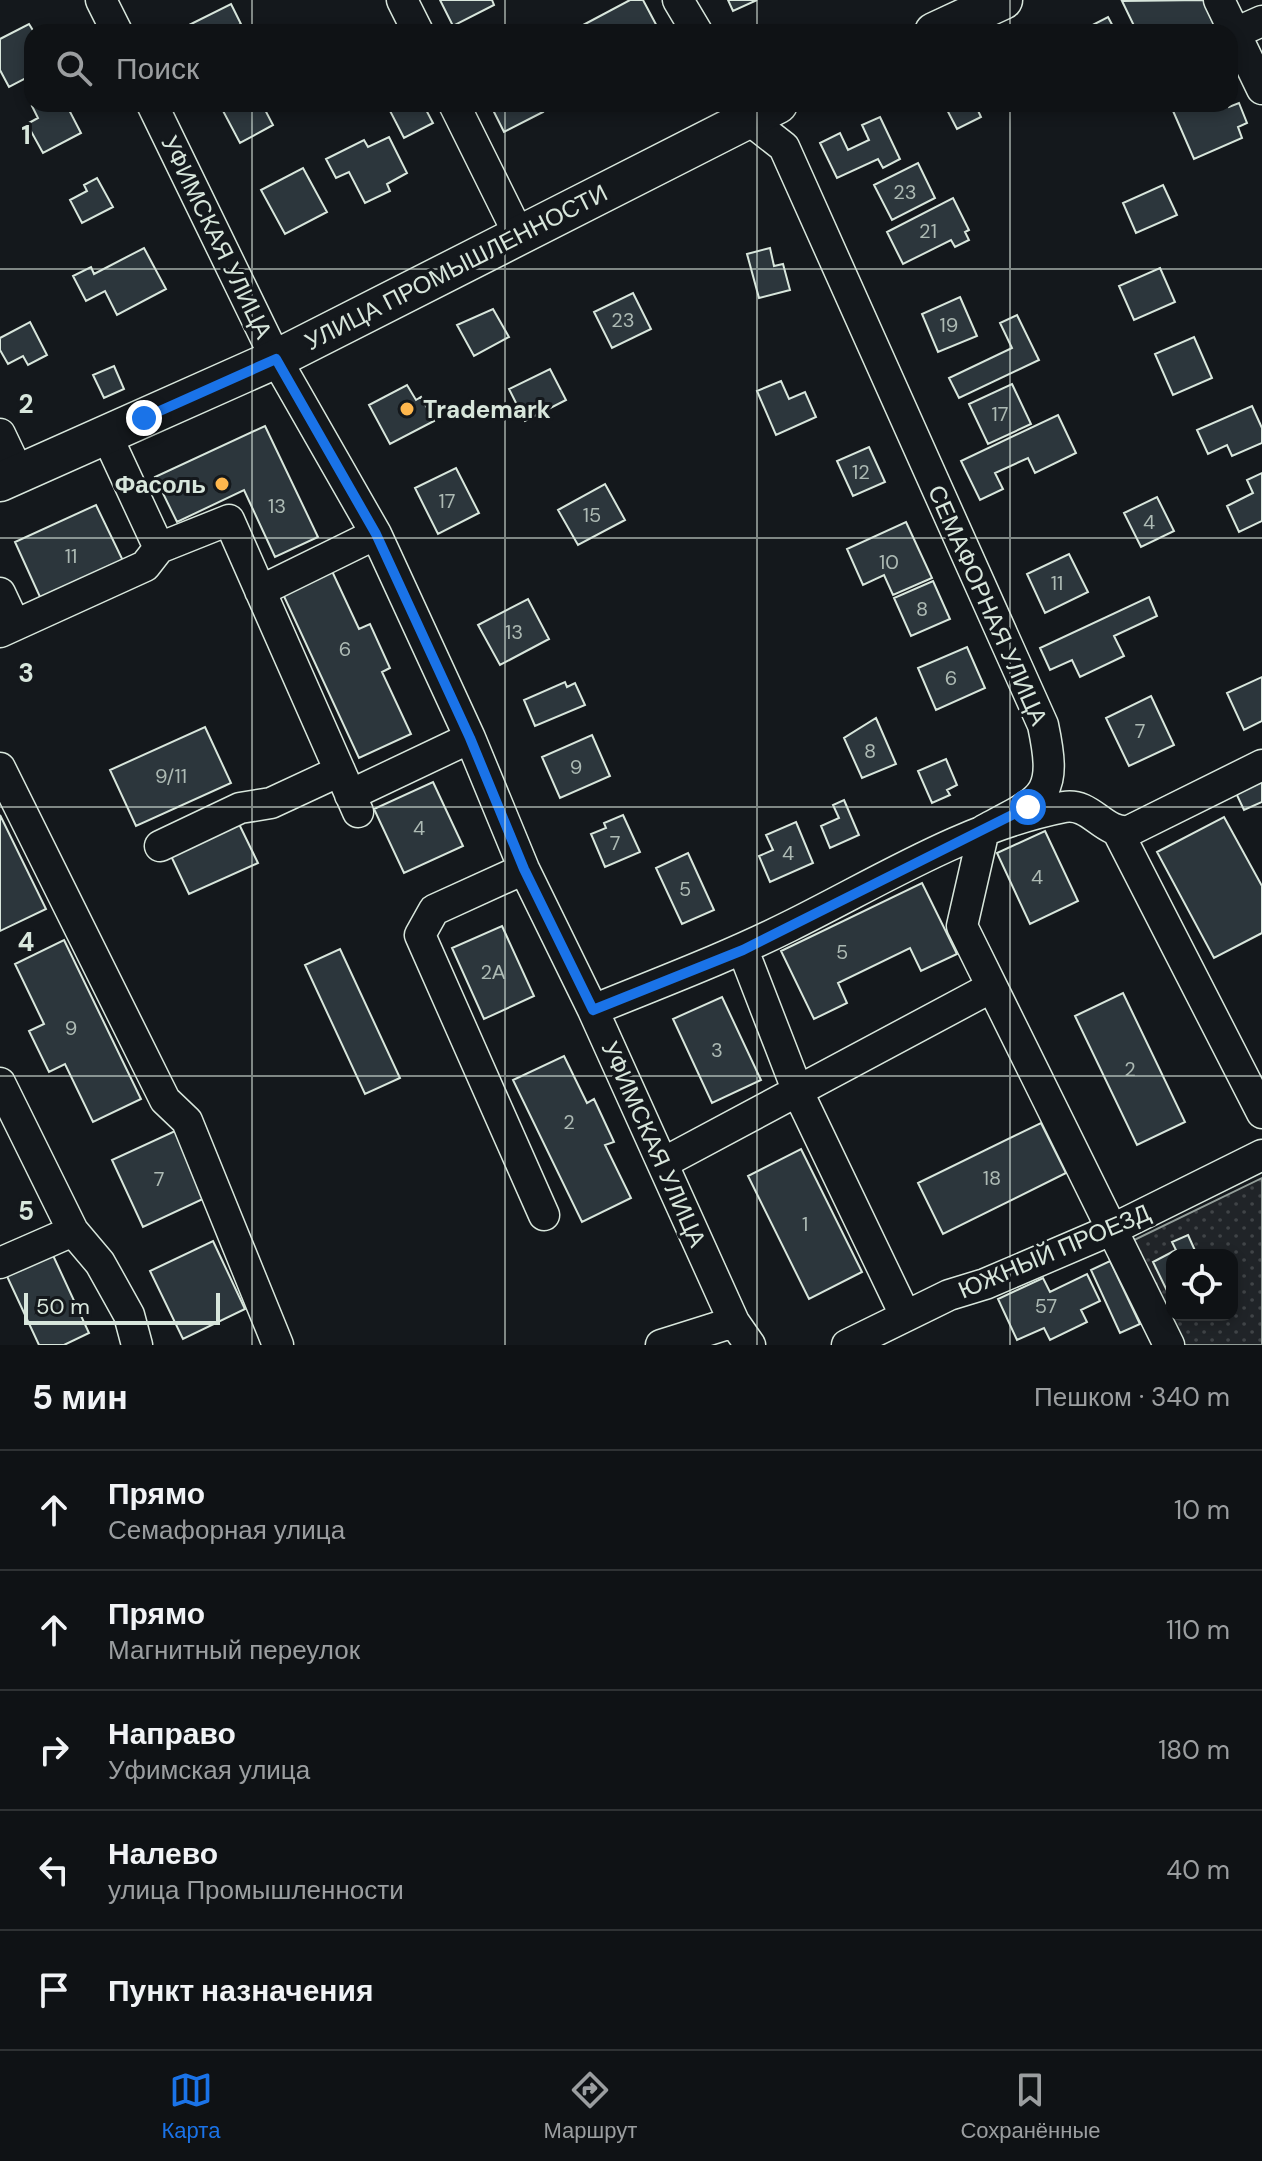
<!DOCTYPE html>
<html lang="ru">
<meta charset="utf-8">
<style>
:root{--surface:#0f1215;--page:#181b1e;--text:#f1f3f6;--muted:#9b9ea0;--line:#2f3234;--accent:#1a73e8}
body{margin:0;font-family:"DM Sans",sans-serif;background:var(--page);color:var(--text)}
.controls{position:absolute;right:24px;bottom:24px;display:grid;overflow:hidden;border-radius:16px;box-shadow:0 4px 12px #0003}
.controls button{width:72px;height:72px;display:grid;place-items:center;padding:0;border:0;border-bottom:2px solid var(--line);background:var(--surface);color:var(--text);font:40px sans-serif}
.scale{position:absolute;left:24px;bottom:20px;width:196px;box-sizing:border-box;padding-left:8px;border:4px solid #d8e6dc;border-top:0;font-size:22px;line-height:28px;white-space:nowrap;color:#d8e6dc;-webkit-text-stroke:6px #14181c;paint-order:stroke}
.stop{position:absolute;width:24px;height:24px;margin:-18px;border:6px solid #1a73e8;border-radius:50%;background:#fff}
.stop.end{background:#1a73e8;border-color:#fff;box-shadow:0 2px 8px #0008}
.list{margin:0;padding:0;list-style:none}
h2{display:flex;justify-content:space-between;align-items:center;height:104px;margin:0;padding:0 32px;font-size:34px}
h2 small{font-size:26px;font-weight:400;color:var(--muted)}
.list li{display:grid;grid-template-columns:52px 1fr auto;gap:24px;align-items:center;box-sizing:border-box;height:120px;padding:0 32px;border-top:2px solid var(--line)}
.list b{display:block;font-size:30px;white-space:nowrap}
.list p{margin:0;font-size:26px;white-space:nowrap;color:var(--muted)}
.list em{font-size:26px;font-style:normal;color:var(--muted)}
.icon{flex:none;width:44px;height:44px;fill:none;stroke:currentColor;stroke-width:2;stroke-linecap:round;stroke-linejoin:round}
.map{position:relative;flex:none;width:1262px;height:1345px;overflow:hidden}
.search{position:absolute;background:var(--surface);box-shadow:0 4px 12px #0003;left:24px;right:24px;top:24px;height:88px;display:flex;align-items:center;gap:20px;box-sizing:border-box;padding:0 28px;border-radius:24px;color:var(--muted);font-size:30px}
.sheet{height:704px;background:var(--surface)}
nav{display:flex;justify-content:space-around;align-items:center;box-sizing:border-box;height:112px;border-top:2px solid var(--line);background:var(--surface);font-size:22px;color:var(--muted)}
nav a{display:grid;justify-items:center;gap:4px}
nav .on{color:var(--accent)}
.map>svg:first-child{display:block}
</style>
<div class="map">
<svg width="1262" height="1345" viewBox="0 0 1262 1345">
<defs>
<pattern id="park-dots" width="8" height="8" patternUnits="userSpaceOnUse" patternTransform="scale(2)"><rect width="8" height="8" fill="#202428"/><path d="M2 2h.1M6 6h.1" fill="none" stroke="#404447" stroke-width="1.8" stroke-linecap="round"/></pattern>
</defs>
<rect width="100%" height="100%" fill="#14181c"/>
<path fill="url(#park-dots)" stroke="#939e99" stroke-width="2" fill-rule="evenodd" d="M1262 1178V1345H1179L1130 1242ZM1172 1255H1232V1315H1172Z"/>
<path fill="#2c363c" stroke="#d8e6dc" stroke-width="2" d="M440 0H492L494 5 453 26Z
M630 0H643L660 32H570Z
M728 0H757L733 11Z
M1205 0 1220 32H1137L1122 1Z
M231 4 241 24 225 32H175Z
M1108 17 1116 32H1079Z
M29 24 34 32 32 75 9 87 0 70V39Z
M1239 103 1247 123 1238 127 1242 138 1194 159 1170 104H1228L1229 107Z
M37 104H55L57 108 66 104 81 133 43 153 27 124 38 118 32 106Z
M231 104H262L273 125 240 143 222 109Z
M394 104H423L433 123 404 138 388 107Z
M490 104H539L543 112 504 132Z
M944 104H975L981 117 957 129Z
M880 117 900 159 883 168 878 159 837 178 820 143 840 133 848 150 869 140 862 125Z
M389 137 407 173 387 184 390 191 365 203 349 172 336 178 326 159 364 140 368 147Z
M918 163 935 198 892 220 874 185Z
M303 168 327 212 285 234 261 190Z
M97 178 113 207 82 223 70 200 87 191 84 185Z
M1163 185 1177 215 1136 233 1123 203Z
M953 198 969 230 965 232 969 240 955 247 951 240 903 264 887 232Z
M144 248 166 289 117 315 105 291 86 301 73 276 91 267 94 274Z
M770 248 774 266 783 264 790 290 759 298 747 254Z
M1160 268 1175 302 1134 320 1119 286Z
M633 293 651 329 612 348 594 312Z
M960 297 977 336 938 352 922 314Z
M493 309 509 337 474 356 457 325Z
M1017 315 1039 360 959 398 949 378 1012 348 1000 323Z
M30 322 47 355 28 365 23 356 8 364 0 350V338Z
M1194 337 1212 378 1173 395 1155 354Z
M114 366 124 389 104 398 93 375Z
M550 369 566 400 525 421 509 389Z
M781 381 789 399 805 392 816 417 776 435 757 391Z
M1012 384 1031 424 988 444 969 404Z
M407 385 416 400 421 397 434 421 390 444 369 405Z
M1252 406 1262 428V443L1232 456 1227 445 1208 454 1197 430Z
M1058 415 1076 453 1035 473 1028 458 995 473 1003 489 980 500 961 461Z
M265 426 318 537 275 557 244 490 177 522 155 477Z
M869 447 885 482 853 496 837 461Z
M456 468 479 513 438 534 415 488Z
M1262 473V521L1239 532 1227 506 1253 493 1247 480Z
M605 484 625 520 578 545 558 510Z
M1157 497 1174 531 1141 547 1124 513Z
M96 505 127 569 45 608 15 542Z
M906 522 932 578 893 595 884 575 863 585 847 549Z
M1069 554 1088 592 1045 613 1027 574Z
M331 569 359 629 370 624 390 668 382 672 411 734 359 758 282 592Z
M933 581 950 619 911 636 894 598Z
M1149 597 1157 616 1114 636 1124 656 1080 677 1072 660 1050 670 1040 648Z
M528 599 549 639 500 665 478 625Z
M967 647 985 688 936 710 918 668Z
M1262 677V721L1244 730 1227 693Z
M565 682 567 687 575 683 585 705 535 726 524 700Z
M1151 696 1174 745 1129 766 1106 718Z
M876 718 896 764 862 778 844 738Z
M205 727 231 783 136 826 110 770Z
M592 735 610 776 560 798 542 757Z
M946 759 957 785 947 790 950 795 932 803 918 771Z
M1262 778V802L1244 810 1235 791Z
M433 782 463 846 404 873 374 809Z
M844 800 859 835 830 848 821 826 839 818 833 805Z
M0 815 46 909 0 931Z
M623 815 640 852 605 867 591 834 606 828 604 823Z
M1224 817 1262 886V933L1214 958 1157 852Z
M796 822 813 863 770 882 759 856 773 850 766 835Z
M239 824 258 863 189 894 171 856Z
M1045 831 1078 901 1030 924 997 853Z
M688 853 714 910 682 924 656 868Z
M922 883 957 954 921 971 910 948 838 983 847 1003 814 1019 781 951Z
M502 926 534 996 484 1019 452 948Z
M64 940 141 1099 93 1122 65 1064 49 1072 29 1031 44 1024 15 964Z
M340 949 400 1078 365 1094 305 965Z
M1123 993 1185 1122 1137 1145 1075 1016Z
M722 997 761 1080 712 1103 673 1019Z
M564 1056 587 1103 594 1099 614 1142 605 1145 631 1198 582 1222 513 1080Z
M1041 1123 1066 1173 943 1234 918 1183Z
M175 1131 205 1198 143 1227 112 1160Z
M801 1149 862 1272 809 1299 748 1176Z
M1188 1235 1197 1255H1172V1301L1153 1262 1176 1250 1172 1242Z
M213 1241 245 1309 183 1339 150 1271Z
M51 1251 89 1333 64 1345H39L5 1272Z
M1110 1261 1140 1324 1120 1333 1091 1270Z
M1087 1274 1100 1301 1081 1310 1087 1322 1050 1340 1044 1328 1017 1340 998 1299 1043 1278 1050 1292Z"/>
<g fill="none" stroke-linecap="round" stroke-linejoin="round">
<g stroke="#d8e6dc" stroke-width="33">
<path id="minor" d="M101 0 117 32
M402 0 418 32
M678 0 697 32
M1219 0 1262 89
M1235 33 1262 21
M152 104 276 359 376 534 470 738 524 869 593 1010 734 1322 750 1345
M454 104 518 233
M739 104 747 118 784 147 1043 725C1058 796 1045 798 984 830L962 926 1169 1345
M0 434 19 474
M106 434 159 548
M260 591 376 534
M0 593 15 625
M0 632 145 566 159 548 229 520 358 812
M0 768 165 1100 187 1121 278 1345
M350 795 470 738
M1118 832 1262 1113
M160 846 240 808 271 803 340 771
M524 869 434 910 420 935 544 1215
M743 950 798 1092 905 1315
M593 1010C659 983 726 958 790 926 877 883 967 826 1064 807 1091 802 1103 834 1129 831L1262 765
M0 1083 73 1231 100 1263 129 1315 137 1345
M663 1163 992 987
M0 1263 73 1231
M661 1345 734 1322
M847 1345 949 1295 985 1284 1111 1230 1262 1155"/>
</g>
<g stroke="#d8e6dc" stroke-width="41">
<path id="major" d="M934 32 1003 0
M0 482 276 359 778 104"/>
</g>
<use href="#minor" stroke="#14181c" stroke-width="30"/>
<use href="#major" stroke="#14181c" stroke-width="38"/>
</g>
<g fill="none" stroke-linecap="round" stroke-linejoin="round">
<path stroke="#1a73e8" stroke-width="10" d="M144 418 276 359 376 534 470 738 524 869 593 1010 743 950 1028 807"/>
</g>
<path fill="none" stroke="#d8e6dc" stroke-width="2" stroke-opacity="0.55" d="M252 0V32M505 0V32M757 0V32M1010 0V32M252 104V1345M505 104V1345M757 104V1345M1010 104V1345M0 269H1262M0 538H1262M0 807H1262M0 1076H1262"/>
<g fill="#ffb74d" stroke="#14181c" stroke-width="3">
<circle cx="407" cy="409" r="8"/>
<circle cx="222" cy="484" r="8"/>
</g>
<g text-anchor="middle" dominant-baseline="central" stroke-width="6" stroke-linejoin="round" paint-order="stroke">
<g font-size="20" fill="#adbab4">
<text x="905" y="192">23</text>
<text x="928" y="231">21</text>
<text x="623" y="320">23</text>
<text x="949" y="325">19</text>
<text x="1000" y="414">17</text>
<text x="861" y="472">12</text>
<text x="447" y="501">17</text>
<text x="277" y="506">13</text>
<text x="592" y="515">15</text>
<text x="1149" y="522">4</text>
<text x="71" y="556">11</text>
<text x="889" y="562">10</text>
<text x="1057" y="583">11</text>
<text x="922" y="609">8</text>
<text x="514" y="632">13</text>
<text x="345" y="649">6</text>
<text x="951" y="678">6</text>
<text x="1140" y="731">7</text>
<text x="870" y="751">8</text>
<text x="576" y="767">9</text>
<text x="171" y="776">9/11</text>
<text x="419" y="828">4</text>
<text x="615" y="843">7</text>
<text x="788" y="853">4</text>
<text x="1037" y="877">4</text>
<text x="685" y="889">5</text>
<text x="842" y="952">5</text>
<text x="493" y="972">2А</text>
<text x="71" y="1028">9</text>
<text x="717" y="1050">3</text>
<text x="1130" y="1069">2</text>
<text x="569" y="1122">2</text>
<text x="992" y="1178">18</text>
<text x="159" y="1179">7</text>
<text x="805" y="1224">1</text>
<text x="1046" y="1306">57</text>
</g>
<g font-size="24" fill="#d8e6dc" stroke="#14181c">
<text transform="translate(217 237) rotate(64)">УФИМСКАЯ УЛИЦА</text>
<text transform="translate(456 267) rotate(-27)">УЛИЦА ПРОМЫШЛЕННОСТИ</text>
<text transform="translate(988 605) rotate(66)">СЕМАФОРНАЯ УЛИЦА</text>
<text transform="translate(654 1144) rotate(66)">УФИМСКАЯ УЛИЦА</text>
<text transform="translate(1054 1251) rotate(-23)">ЮЖНЫЙ ПРОЕЗД</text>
</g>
<g font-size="24" font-weight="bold" fill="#d8e6dc" stroke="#14181c" text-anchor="start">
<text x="423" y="409">Trademark</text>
<text x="206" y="484" text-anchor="end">Фасоль</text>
</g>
</g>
<g font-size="26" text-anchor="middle" font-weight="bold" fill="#d8e6dc" stroke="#14181c" stroke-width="6" stroke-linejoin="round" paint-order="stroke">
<text x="26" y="144">1</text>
<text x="26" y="413">2</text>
<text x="26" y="682">3</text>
<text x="26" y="951">4</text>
<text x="26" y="1220">5</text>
</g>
</svg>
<div class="controls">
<button><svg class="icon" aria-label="locate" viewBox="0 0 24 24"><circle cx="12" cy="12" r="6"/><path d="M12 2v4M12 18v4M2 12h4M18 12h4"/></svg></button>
</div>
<div class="scale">50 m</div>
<div class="stop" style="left:1028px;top:807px"></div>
<div class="stop end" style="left:144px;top:418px"></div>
<div class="search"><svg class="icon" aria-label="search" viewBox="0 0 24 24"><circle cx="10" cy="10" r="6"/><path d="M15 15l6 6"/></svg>Поиск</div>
</div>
<section class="sheet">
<h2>5 мин<small>Пешком · 340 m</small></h2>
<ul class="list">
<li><svg class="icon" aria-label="ahead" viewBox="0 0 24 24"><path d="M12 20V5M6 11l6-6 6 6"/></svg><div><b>Прямо</b><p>Семафорная улица</p></div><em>10 m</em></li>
<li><svg class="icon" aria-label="ahead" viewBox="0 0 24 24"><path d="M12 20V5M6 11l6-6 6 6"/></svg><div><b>Прямо</b><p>Магнитный переулок</p></div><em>110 m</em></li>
<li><svg class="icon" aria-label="right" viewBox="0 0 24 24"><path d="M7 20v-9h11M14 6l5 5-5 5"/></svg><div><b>Направо</b><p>Уфимская улица</p></div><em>180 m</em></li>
<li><svg class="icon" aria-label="left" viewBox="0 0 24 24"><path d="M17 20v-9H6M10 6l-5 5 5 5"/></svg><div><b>Налево</b><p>улица Промышленности</p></div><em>40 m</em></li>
<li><svg class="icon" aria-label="arrive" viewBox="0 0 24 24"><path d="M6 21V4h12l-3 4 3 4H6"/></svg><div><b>Пункт назначения</b></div></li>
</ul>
</section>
<nav>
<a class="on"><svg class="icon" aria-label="map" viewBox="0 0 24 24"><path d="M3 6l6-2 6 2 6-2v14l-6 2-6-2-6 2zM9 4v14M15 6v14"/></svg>Карта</a>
<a><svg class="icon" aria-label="directions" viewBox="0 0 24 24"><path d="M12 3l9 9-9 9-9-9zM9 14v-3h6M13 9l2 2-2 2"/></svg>Маршрут</a>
<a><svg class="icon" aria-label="saved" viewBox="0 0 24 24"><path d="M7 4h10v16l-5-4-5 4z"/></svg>Сохранённые</a>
</nav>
